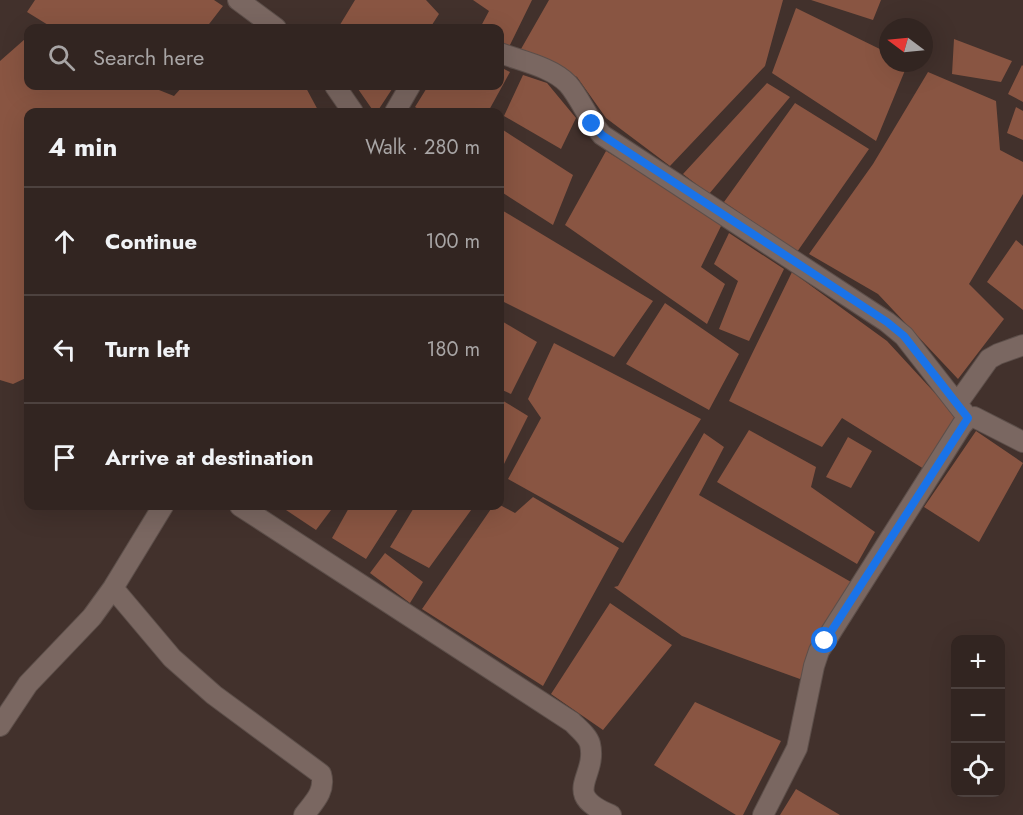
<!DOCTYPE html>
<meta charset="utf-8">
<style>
:root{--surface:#322521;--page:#3a2d2a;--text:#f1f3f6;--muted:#a8a5a5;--line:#4d423f}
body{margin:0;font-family:Jost,sans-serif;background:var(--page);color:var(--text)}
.controls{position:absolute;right:18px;bottom:18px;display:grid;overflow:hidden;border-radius:12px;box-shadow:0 6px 24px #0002}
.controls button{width:54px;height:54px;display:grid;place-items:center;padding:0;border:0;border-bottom:2px solid var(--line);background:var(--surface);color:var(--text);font:30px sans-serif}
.compass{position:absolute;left:879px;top:18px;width:54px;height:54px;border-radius:50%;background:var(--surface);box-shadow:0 6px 24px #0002;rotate:286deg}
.stop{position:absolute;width:18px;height:18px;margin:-14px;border:4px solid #1a73e8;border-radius:50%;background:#fff}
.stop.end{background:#1a73e8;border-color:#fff;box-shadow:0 2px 6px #0008}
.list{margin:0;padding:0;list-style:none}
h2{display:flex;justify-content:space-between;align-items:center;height:78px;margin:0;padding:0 24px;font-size:26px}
h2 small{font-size:20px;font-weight:400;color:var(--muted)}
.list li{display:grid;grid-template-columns:39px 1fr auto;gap:18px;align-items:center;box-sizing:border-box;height:108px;padding:0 24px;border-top:2px solid var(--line)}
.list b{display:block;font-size:22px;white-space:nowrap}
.list em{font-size:20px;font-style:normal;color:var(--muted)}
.icon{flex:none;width:33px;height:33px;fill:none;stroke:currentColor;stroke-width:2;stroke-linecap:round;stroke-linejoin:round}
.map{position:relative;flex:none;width:1023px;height:815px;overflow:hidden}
.search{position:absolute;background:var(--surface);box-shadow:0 6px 24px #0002;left:24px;top:24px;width:480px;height:66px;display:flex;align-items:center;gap:15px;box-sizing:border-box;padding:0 21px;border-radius:12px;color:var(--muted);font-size:22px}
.panel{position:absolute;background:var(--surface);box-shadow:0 6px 24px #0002;left:24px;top:108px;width:480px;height:402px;border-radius:12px}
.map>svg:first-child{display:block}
</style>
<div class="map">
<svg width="1023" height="815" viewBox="0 0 1023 815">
<rect width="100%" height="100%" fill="#42312c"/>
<path fill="#895542" d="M35 0H214L223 6 206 28H53L27 12Z
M355 0H426L439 14 430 28H338Z
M473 0H532L509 47 500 42V28H480L489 11Z
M549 0H783L765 66 670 166 606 118 577 77 521 49Z
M811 0H881L873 20Z
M796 8 888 53V63H908L876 141 772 73Z
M25 39 28 41V86H149L174 96 183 86H305L319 112H28V377L13 384 0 380V61Z
M954 39 1012 61 1001 82 952 74Z
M1022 65 1023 66V102L1008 94Z
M500 67 510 72 488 112H423L415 107 428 86H500Z
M928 72 996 101 1000 150 1023 162V194L969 284 1004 319 958 379 878 294 809 254 873 164Z
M523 75 547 83 576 118 561 149 504 116Z
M767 83 790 97 709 194 683 174Z
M356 86H394L377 112H374Z
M795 103 869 149 797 252 724 202Z
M1016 107 1023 111V140L1007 133Z
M500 128 573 175 553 225 500 191Z
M606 151 723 222 701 267 725 284 707 324 565 225Z
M500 209 653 301 614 357 500 300Z
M729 233 784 269 749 341 719 329 738 281 714 264Z
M1016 240 1023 246V310L987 282Z
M792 272 887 341 957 417 924 469 842 418 822 447 729 401Z
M665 303 739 354 709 410 626 364Z
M500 320 537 342 511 394 500 389Z
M554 343 701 419 623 543 508 479 541 418 528 399Z
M500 399 528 416 500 472Z
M749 430 816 467 811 487 875 532 857 564 717 482Z
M976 431 1023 463 979 542 924 507Z
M704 433 724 447 699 495 851 582 800 679 682 636 614 587 618 586Z
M848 437 872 451 851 488 826 477Z
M533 497 619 548 543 686 422 609 493 506 500 505 515 513Z
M280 506H334L316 530Z
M350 506H400L366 559 332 538Z
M415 506H474L429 568 390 547Z
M385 553 423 582 410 603 370 573Z
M610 603 672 645 603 730 551 694Z
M695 702 781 741 743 815H736L654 765Z
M796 789 840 815H780Z"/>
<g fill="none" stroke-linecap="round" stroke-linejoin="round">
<g stroke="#5d4f4a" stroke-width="22">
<path id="minor" d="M238 0 276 28
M500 53C521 61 552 67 568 84 581 99 588 120 602 135L887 322 904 336 968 418
M335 86 353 112
M395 112 410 86
M957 404 989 359 998 354 1023 345
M240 506 572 722C578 728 588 736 590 744 598 778 559 793 611 815
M113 588 172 658 214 695 321 774C326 791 314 802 304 815
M0 726 28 684 92 617 113 588 163 506
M763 815 797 748 814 666 819 651 962 425 968 418 974 417 1023 442"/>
</g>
<use href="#minor" stroke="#7a6761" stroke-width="20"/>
</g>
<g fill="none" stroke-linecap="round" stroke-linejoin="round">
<path stroke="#1a73e8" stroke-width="8" d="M592 124 602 135 887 322 904 336 968 418 825 641"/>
</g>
</svg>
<div class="controls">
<button>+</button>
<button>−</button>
<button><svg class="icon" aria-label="locate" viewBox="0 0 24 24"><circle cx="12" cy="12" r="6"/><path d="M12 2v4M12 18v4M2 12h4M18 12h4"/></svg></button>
</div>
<svg class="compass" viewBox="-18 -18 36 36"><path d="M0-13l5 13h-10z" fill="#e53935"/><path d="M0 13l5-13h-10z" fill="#a8a5a5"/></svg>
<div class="stop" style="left:825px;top:641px"></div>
<div class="stop end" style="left:592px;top:124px"></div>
<div class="search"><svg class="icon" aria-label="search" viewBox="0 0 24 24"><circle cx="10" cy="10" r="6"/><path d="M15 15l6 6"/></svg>Search here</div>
<section class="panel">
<h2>4 min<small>Walk · 280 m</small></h2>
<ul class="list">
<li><svg class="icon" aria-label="ahead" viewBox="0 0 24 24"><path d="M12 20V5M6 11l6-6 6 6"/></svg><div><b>Continue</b></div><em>100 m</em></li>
<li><svg class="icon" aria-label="left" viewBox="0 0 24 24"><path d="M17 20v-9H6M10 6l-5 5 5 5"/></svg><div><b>Turn left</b></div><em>180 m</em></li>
<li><svg class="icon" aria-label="arrive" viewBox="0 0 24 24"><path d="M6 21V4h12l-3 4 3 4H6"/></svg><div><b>Arrive at destination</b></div></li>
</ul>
</section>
</div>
